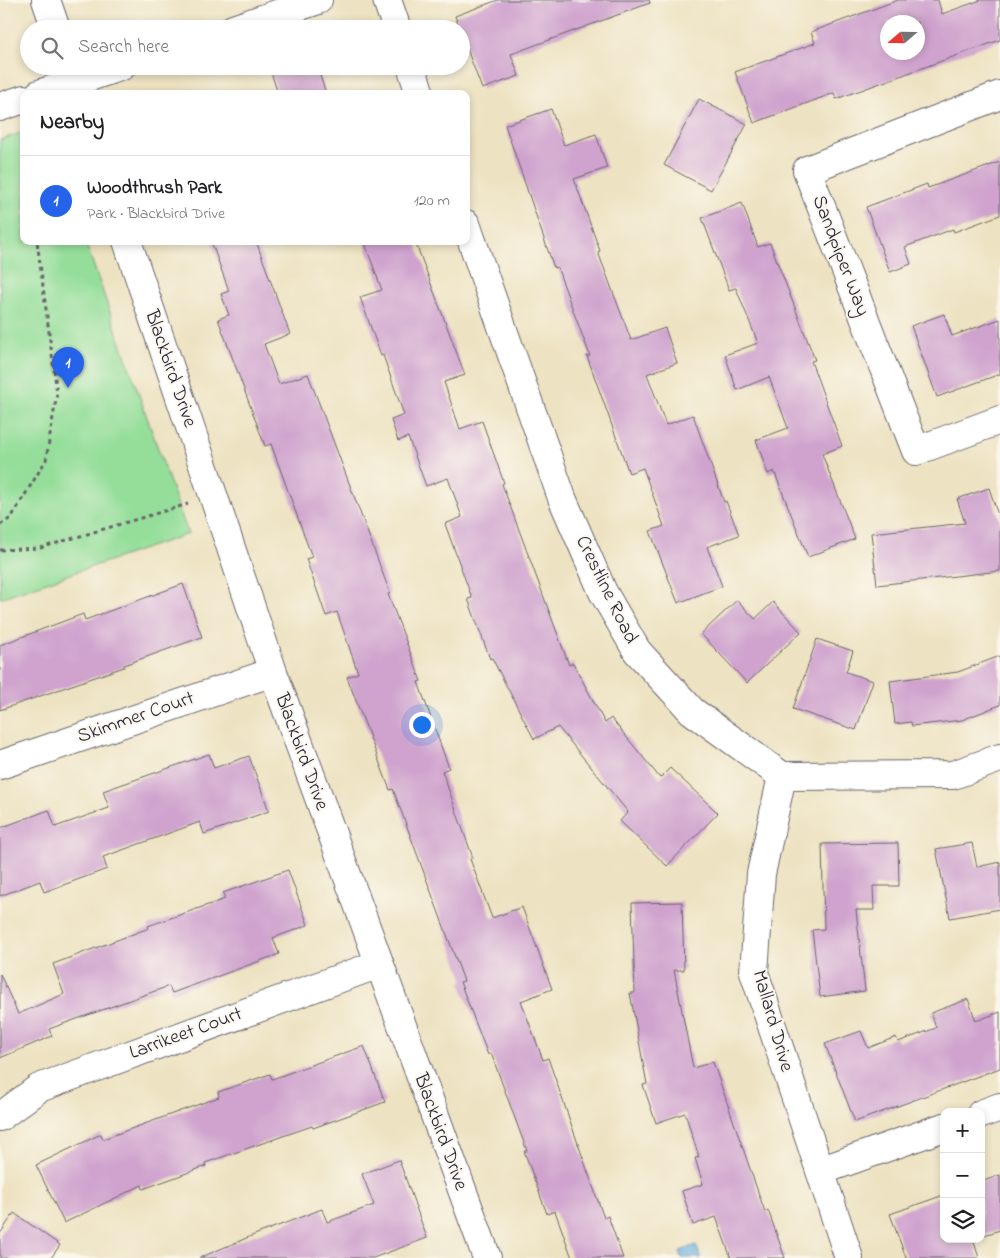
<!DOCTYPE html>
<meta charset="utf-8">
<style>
:root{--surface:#fff;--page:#f6f6f6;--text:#202124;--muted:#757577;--line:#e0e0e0;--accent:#2563eb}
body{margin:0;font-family:"Indie Flower",sans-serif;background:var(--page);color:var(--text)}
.controls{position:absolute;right:15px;bottom:15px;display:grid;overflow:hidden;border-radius:10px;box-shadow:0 2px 8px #0003}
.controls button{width:45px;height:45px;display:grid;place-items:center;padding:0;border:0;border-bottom:1px solid var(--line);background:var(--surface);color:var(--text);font:25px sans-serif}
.compass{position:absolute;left:880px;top:15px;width:45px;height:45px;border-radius:50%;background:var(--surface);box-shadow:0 2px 8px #0003;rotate:250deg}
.you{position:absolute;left:421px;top:724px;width:18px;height:18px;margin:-12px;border:4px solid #fff;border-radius:50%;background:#1a73e8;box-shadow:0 0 0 8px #1a73e833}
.badge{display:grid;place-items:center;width:32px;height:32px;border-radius:50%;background:var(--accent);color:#fff;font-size:16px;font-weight:700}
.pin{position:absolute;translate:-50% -41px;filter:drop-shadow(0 1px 2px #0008)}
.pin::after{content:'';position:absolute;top:26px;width:18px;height:15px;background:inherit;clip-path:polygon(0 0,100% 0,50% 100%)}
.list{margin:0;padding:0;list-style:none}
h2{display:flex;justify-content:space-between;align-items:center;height:65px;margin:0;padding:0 20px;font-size:21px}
h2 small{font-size:16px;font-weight:400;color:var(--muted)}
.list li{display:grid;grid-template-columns:32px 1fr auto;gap:15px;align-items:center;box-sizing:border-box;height:90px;padding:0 20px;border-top:1px solid var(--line)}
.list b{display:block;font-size:19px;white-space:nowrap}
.list p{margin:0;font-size:16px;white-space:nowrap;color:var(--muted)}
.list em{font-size:16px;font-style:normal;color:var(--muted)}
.icon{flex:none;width:28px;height:28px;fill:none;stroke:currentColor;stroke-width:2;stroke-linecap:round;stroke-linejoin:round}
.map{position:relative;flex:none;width:1000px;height:1258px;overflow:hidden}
.search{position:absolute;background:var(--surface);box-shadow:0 2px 8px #0003;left:20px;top:20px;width:450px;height:55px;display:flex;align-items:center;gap:12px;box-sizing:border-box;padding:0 18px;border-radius:28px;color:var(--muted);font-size:19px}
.panel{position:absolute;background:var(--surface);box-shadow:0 2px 8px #0003;left:20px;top:90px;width:450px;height:155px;border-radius:10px}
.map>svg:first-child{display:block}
</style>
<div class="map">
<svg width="1000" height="1258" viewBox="0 0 1000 1258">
<rect width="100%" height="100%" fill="#fbf7ec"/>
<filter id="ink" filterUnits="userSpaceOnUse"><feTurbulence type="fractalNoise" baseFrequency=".02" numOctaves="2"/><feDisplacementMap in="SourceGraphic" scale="10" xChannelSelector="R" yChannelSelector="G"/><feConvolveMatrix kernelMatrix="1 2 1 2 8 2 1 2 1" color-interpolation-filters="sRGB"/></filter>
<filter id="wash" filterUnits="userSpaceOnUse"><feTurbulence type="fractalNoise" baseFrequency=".0096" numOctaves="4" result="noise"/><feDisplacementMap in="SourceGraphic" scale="20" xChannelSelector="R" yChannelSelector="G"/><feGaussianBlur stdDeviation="1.12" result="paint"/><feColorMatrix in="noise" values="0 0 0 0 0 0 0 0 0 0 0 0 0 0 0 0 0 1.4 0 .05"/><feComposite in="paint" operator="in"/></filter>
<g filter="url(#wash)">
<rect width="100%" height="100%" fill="#ede2c1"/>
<path fill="#94de9a" stroke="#5b806a" d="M24 132V241H85L188 534 0 598V140Z"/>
<path fill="#66afde" stroke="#44688c" d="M696 1245 701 1258H682L680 1251Z"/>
<g id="blocks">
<path fill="#cfa3ce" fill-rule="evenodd" d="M498 0H649L650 3 511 54 519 76 482 89 461 33V29H460L455 16Z
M898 0H938L942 14 981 0H1000V40L836 99 834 93 754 123 735 72 815 43 811 32ZM888 22H918V52H888Z
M269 66H317L326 94H278Z
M699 99 747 124 711 190 664 165Z
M551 109 564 145 596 134 607 168 574 179 600 251 598 252 631 340 665 328 677 363 647 374 666 425 693 415 724 502 726 501 739 535 707 547 722 586 678 603 650 531 664 526 643 468 629 473 587 356H590L557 267 554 268 505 125Z
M1000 162V215L954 232 953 229 905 247 911 264 890 272 866 207 927 184 928 188Z
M742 203 758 247 770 243 815 360 811 361 842 446 822 454 855 539 808 557 774 471 768 474 756 440 788 428 769 377 737 390 725 355 758 343 736 288 729 290 702 218Z
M211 241H256L290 334 264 344 279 384 308 374 369 536 390 593 388 594 421 681 418 682 449 768 442 771 473 858 470 859 492 918 522 907 552 989 521 1001 543 1060 548 1058 604 1218 608 1216 623 1258H572L555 1211 547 1214 524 1151H527L491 1053 488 1055 460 982 464 981 393 789 390 790 347 677 358 673 337 612 326 616 306 559 312 557 271 444 265 446 218 319 229 315 221 294 229 291Z
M364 241H415L465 375 444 382 460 429 482 421 504 483 502 484 569 665 573 663 605 723 611 718 660 778 670 768 718 813 667 866 620 821 628 812 558 727 534 739 492 658 490 659 468 599 472 598 445 524 462 517 448 478 426 486 408 437 398 441 391 420 404 415 383 355 381 356 360 297 382 290Z
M944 314 952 336 1000 319V374L937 397 911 326Z
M989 488 1000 521V571L877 585 871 533 965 523 957 499Z
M183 584 202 637 124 665V667L0 710V645L83 614 85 620Z
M737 600 755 619 773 602 801 632 747 683 701 634Z
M817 639 853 651 846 672 873 681 856 730 793 709Z
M1000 656V705L962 720 912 726 911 722 895 724 890 681 958 672Z
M209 754 214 768 249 756 269 811 204 834 200 822 103 857 107 869 44 892 40 881 0 896V828L49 810 55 827 109 808 103 791Z
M898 843 899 886H873L874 910H856L865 991 820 997 812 930 824 929 822 844Z
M972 843 977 867 1000 862V909L950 918 936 849Z
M288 870 308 925 273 938 279 954 172 993 169 986 49 1029 52 1036 0 1058V974L18 1014 64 994 53 964 149 928 148 926 225 899 223 893Z
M682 902 684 970H674L693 1068 713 1062 765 1212 768 1210 785 1258H731L716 1217 693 1225 682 1191 703 1184 695 1158 699 1157 685 1113 656 1123 643 1085 647 1084 630 993H635L632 903Z
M968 999 976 1021 1000 1012V1068L855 1122 825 1044 861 1031 868 1048 896 1037 898 1042 936 1028 931 1013Z
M364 1046 385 1102 313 1128 312 1126 205 1163 206 1166 143 1189 142 1185 64 1223 36 1165 101 1134 103 1139 219 1097 218 1092 270 1074 272 1079Z
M399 1160 427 1238 373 1258H199L249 1237 322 1209 327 1222 374 1205 362 1174Z
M1000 1175V1230L981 1236V1182Z
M944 1195V1239H973L979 1258H906L890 1214Z
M14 1213 60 1245 51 1258H0V1234Z"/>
</g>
</g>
<g filter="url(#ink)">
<use href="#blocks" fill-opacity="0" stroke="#69656a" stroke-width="1"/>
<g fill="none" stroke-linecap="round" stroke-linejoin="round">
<g stroke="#69656a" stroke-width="30">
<path id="minor" d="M46 0 56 29
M387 0 397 29
M233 29 318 0
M411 66 420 94
M39 94 122 66
M1000 95 807 170 916 451 1000 420
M0 107 24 99
M466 224 562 498 603 592 637 651 692 711 782 776 953 775 1000 758
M127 241 273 672 487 1258
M0 765 273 672
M782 776 761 874 754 972 849 1258
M981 1114 1000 1107
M0 1117 39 1088 379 964
M820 1171 944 1127"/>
</g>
<path stroke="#69656a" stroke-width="3" stroke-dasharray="4 4" stroke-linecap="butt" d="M0 525 11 518 46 460 57 393 37 241
M0 550 40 548 188 504"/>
<use href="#minor" stroke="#fff" stroke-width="28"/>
</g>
</g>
<g text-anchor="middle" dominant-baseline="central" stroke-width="4" stroke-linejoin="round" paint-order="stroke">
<g font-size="20" fill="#22223b" stroke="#fbf7ec">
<text transform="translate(840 256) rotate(69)">Sandpiper Way</text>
<text transform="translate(170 369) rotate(71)">Blackbird Drive</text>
<text transform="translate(606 590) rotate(64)">Crestline Road</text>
<text transform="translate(136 718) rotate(-19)">Skimmer Court</text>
<text transform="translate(301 752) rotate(70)">Blackbird Drive</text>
<text transform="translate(772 1021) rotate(74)">Mallard Drive</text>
<text transform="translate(186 1034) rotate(-20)">Larrikeet Court</text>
<text transform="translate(440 1132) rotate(70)">Blackbird Drive</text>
</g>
</g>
</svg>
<div class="controls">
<button>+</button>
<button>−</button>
<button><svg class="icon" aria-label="layers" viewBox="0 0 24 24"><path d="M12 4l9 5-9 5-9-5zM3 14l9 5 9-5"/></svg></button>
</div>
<svg class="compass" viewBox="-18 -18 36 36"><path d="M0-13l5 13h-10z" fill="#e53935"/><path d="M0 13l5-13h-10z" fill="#757577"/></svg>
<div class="you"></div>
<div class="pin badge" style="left:68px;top:388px">1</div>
<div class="search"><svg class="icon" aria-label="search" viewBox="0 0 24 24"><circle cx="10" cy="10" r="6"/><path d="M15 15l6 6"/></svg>Search here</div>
<section class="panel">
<h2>Nearby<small></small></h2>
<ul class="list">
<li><span class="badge">1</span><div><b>Woodthrush Park</b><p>Park · Blackbird Drive</p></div><em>120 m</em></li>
</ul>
</section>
</div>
